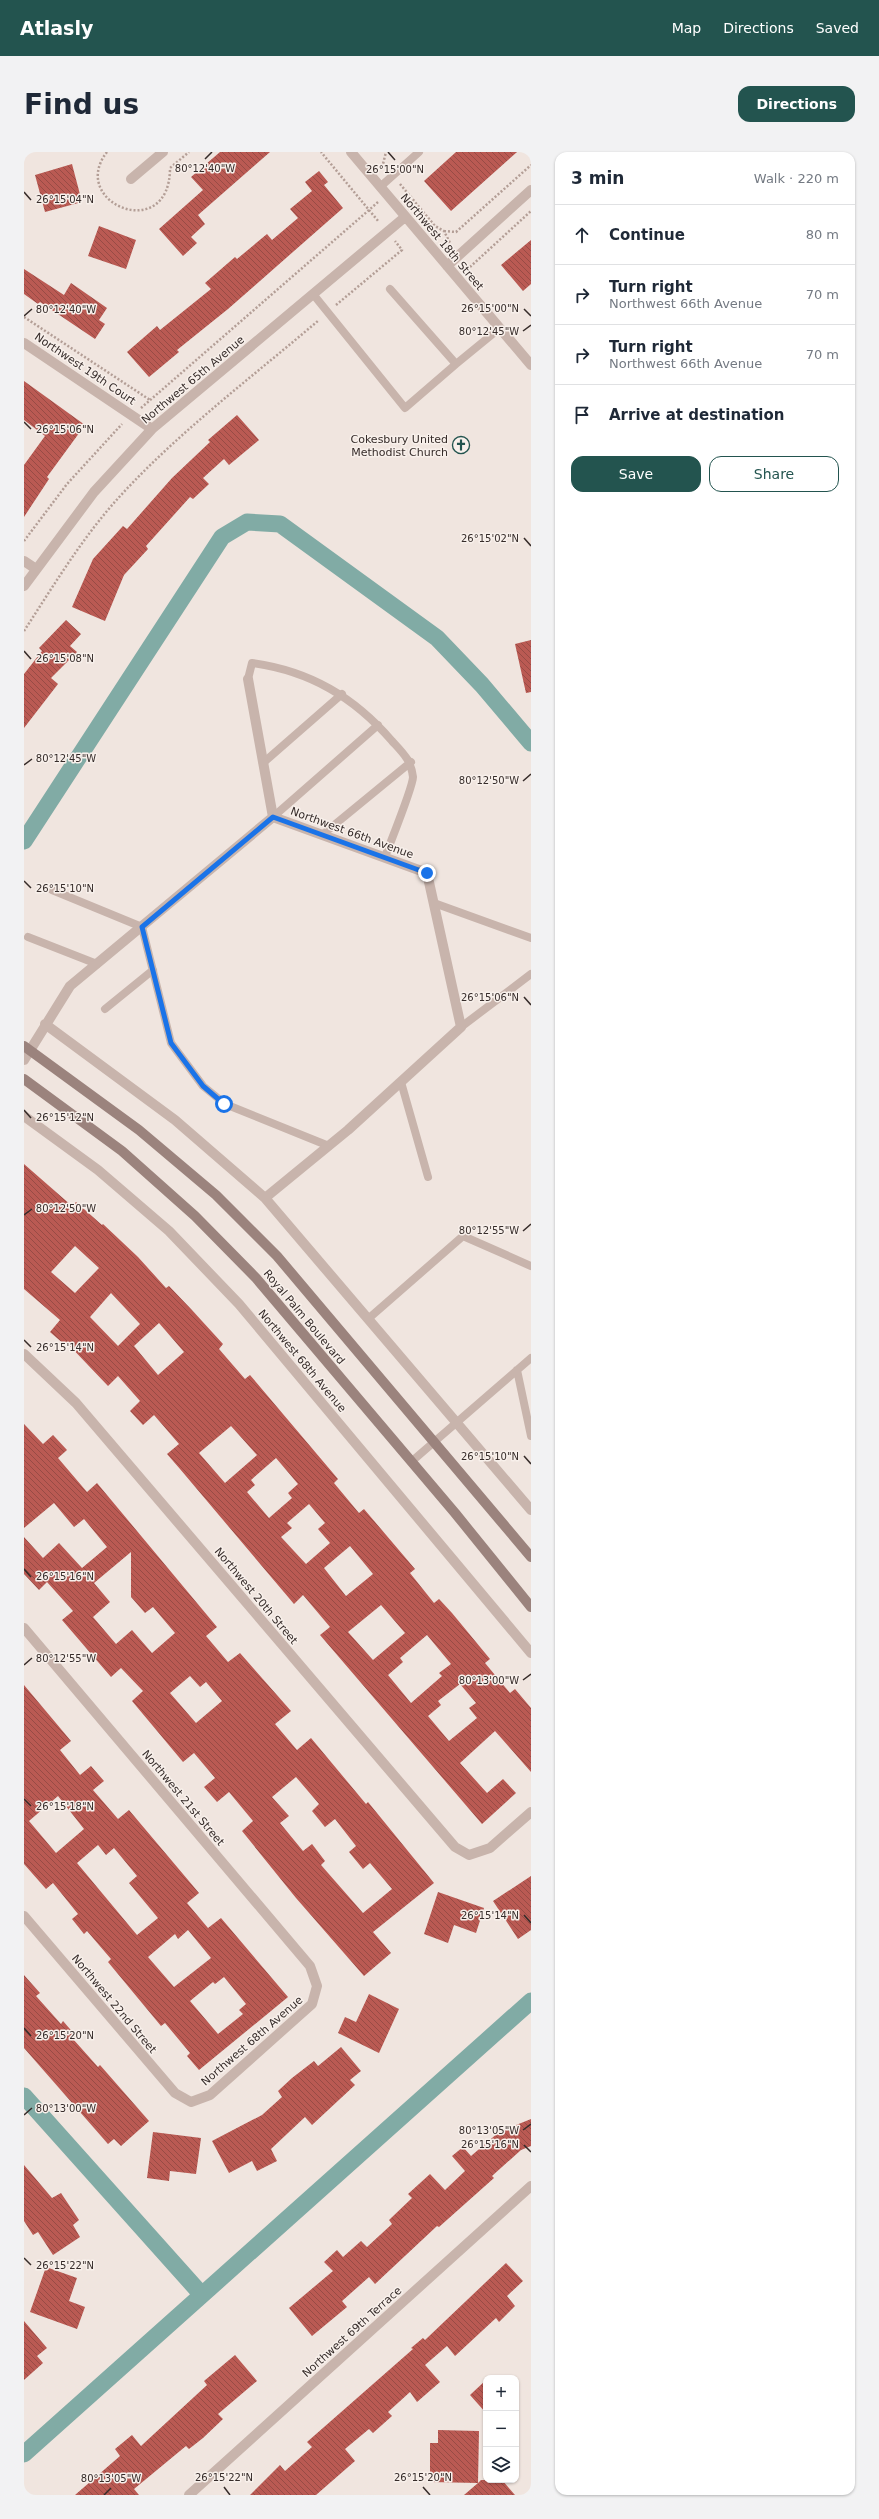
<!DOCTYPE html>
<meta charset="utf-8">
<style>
:root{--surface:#fff;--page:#f2f2f3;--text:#1f2937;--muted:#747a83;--line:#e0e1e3;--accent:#23544f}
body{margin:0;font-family:"DejaVu Sans",sans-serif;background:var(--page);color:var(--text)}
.controls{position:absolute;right:12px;bottom:12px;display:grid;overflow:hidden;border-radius:8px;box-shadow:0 1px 3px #0004}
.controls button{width:36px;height:36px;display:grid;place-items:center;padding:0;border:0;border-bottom:1px solid var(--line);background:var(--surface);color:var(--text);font:20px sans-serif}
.stop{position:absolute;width:12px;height:12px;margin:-9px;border:3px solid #1a73e8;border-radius:50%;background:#fff}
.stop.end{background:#1a73e8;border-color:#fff;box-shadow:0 1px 4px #0008}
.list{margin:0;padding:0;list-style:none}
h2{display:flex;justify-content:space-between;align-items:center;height:52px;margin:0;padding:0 16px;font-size:17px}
h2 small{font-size:13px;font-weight:400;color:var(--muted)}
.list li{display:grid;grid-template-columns:26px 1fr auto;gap:12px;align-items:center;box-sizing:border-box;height:60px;padding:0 16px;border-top:1px solid var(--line)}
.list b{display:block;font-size:15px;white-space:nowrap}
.list p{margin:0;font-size:13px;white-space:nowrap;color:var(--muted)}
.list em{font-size:13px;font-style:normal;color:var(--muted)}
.actions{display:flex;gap:8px;padding:12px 16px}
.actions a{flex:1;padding:9px 0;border:1px solid var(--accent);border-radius:12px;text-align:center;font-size:14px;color:var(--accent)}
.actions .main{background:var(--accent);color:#fff}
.icon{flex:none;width:22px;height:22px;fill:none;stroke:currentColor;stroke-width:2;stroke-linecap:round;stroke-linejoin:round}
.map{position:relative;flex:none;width:507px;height:2343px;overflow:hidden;border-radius:12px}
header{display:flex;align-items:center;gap:24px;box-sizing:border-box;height:56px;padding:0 20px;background:var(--accent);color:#fff}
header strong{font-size:19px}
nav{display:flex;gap:22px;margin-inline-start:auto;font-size:14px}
.intro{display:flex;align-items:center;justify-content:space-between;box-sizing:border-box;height:96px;padding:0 24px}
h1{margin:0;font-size:28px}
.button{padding:10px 18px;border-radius:12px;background:var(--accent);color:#fff;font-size:14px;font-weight:700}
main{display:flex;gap:24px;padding:0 24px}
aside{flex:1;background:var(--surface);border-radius:12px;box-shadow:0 1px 3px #0004}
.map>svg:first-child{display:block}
</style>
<header>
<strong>Atlasly</strong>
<nav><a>Map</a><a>Directions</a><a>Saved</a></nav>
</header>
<div class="intro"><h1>Find us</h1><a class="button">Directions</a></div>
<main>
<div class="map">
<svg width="507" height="2343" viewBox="0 0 507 2343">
<defs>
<pattern id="building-back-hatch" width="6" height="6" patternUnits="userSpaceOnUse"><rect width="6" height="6" fill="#ba5a53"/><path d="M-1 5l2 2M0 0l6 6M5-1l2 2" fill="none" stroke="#984b45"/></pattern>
</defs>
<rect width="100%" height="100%" fill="#f0e5df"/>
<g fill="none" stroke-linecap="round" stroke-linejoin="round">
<path stroke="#81aba5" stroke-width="17" d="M0 689 198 385 223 370 256 372 413 486 458 533 507 591
M0 1944 178 2143
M0 2302 507 1849"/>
</g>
<path fill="url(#building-back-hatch)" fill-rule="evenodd" d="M196 0H246L174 63 181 72 167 85 173 91 159 104 135 77 179 38 167 25Z
M432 0H493L427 59 400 29Z
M48 12 58 50 21 60 11 23Z
M295 19 304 30 300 33 319 56 204 157 153 198 155 200 125 225 103 200 133 174 136 178 187 137 181 131 211 105 213 107 243 82 248 88 274 66 266 57 288 39 281 30Z
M75 74 112 88 102 117 64 104Z
M507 88V132L499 139 477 113Z
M0 117 40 143 47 131 83 156 75 168 81 172 71 187 16 150 14 152 0 142Z
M0 229 61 273 23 325 25 327 0 365V313L21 284 0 268Z
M213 263 235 288 205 313 200 307 179 326 185 332 169 347 166 345 122 394 124 397 100 423 81 469 48 455 69 407 99 374 103 377 148 326 186 290 184 288Z
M42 468 57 482 46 494 53 500 27 526 34 532 0 576V522L18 499 15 496Z
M507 488V540L502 541 491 492Z
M0 1012 48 1054 52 1050 78 1073 79 1072 114 1105 142 1136 145 1134 167 1157 199 1192 195 1197 221 1227 226 1223 314 1327 310 1331 335 1361 340 1357 391 1417 386 1421 410 1451 415 1447 428 1461 466 1507 461 1511 486 1541 491 1537 507 1556V1620L471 1579 436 1611 463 1641 479 1627 492 1641 458 1672 296 1483 306 1475 279 1443 270 1452 156 1317 143 1302 155 1292 130 1263 119 1273 106 1259 116 1249 94 1224 84 1234 43 1191 41 1193 26 1180 36 1168 0 1137ZM51 1094 75 1116 51 1141 27 1120ZM87 1141 116 1172 94 1194 66 1165ZM135 1171 160 1200 134 1223 110 1194ZM207 1274 233 1303 201 1331 175 1301ZM252 1306 274 1332 264 1341 268 1346 245 1366 223 1340 231 1333 227 1328ZM285 1352 301 1371 294 1377 306 1391 282 1412 257 1385 268 1376 263 1371ZM326 1394 349 1422 322 1444 300 1416ZM357 1453 381 1481 349 1508 324 1480ZM403 1483 427 1512 415 1521 418 1524 387 1551 364 1523 379 1510 376 1506ZM436 1532 452 1551 445 1556 453 1566 425 1589 404 1564 417 1553 414 1549Z
M0 1272 19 1292 29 1283 43 1298 34 1306 63 1340 73 1331 193 1475 182 1484 204 1510 216 1501 267 1559 251 1572 273 1598 287 1586 342 1652 344 1650 410 1731 349 1780 367 1801 340 1824 272 1746 218 1679 229 1669 205 1640 193 1650 180 1635 191 1626 170 1601 159 1610 108 1549 119 1539 97 1516 87 1525 38 1468 49 1459 23 1430 15 1438 0 1422V1385L19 1406 35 1391 58 1416 83 1395 60 1367 50 1375 30 1351 0 1376ZM107 1400V1445L121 1461 129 1455 151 1481 128 1501 108 1478 92 1492 69 1465 86 1450 70 1431ZM166 1524 176 1535 182 1530 198 1549 172 1571 146 1541ZM272 1625 295 1652 288 1659 301 1675 311 1667 332 1694 325 1700 339 1717 346 1711 368 1737 339 1761 297 1713 301 1709 288 1692 279 1699 256 1671 265 1664 248 1645Z
M0 1533 47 1589 36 1598 56 1623 67 1614 80 1629 69 1638 94 1667 105 1658 175 1741 163 1751 184 1776 197 1766 264 1845 175 1918 163 1904 166 1901 141 1871 137 1874 84 1810 87 1807 63 1779 60 1782 48 1767 54 1762 29 1731 22 1737 0 1712ZM34 1644 60 1677 32 1701 5 1669ZM74 1693 82 1703 90 1696 113 1724 105 1731 134 1766 113 1783 53 1711ZM164 1778 187 1806 150 1835 124 1805 151 1782 154 1787ZM200 1825 222 1852 215 1858 219 1862 194 1882 166 1849 189 1830 191 1832Z
M507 1724V1778L494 1787 469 1749Z
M414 1740 460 1756 452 1781 430 1773 424 1791 400 1782Z
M0 1823 16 1841 12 1844 37 1872 39 1869 52 1884 49 1887 74 1915 76 1913 125 1969 97 1994 90 1987 84 1992 0 1896Z
M345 1842 375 1857 355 1901 314 1881 321 1865 332 1870Z
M317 1895 337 1919 326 1928 331 1933 288 1973 281 1965 247 1997 253 2009 233 2019 228 2009 205 2021 188 1989 238 1963 258 1945 254 1939 268 1926 290 1909 294 1914Z
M507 1967V1994L497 1998 468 2024 470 2026 415 2075 413 2074 351 2132 345 2125 318 2149 323 2155 288 2184 265 2156 309 2119 300 2110 313 2098 319 2105 337 2089 343 2095 368 2072 365 2068 388 2046 384 2042 406 2022 421 2038 441 2019 428 2004 439 1995 447 2004 475 1980Z
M129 1980 177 1986 172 2022 146 2019 145 2029 123 2026Z
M0 2013 28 2046 37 2041 55 2068 49 2073 56 2085 29 2103 14 2080 9 2083 0 2069Z
M482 2111 499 2129 483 2144 491 2154 475 2170 472 2166 431 2204 423 2194 401 2213 416 2230 393 2250 386 2240 364 2260 368 2264 349 2281 345 2277 321 2297 331 2309 292 2343H226L256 2313 261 2319 288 2295 283 2290 389 2197 387 2196 399 2186 401 2188Z
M22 2115 53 2126 45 2149 61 2155 53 2177 6 2160Z
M0 2169 23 2196 13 2204 19 2211 0 2228Z
M211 2203 233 2229 194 2262 199 2267 179 2286 165 2297 162 2294 110 2337 115 2343H51L96 2304 91 2297 108 2283 117 2294 183 2233 180 2229Z
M462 2228V2261L446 2243Z
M414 2278 455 2279 454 2331 457 2328H478L491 2343H440L454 2331 406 2330V2291H414Z"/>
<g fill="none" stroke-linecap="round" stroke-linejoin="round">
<path stroke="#b39e96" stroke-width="2.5" stroke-dasharray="2 2" stroke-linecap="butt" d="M83 0C43 51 146 93 146 16L165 0
M361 15 359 12 362 0
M376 32 411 74 420 79 427 93
M354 50 345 58 355 70
M420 79 432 80 507 13
M446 115 507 59
M312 153 378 98 371 89
M0 165 126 248
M117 256 345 58 297 0
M0 389 43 332 98 272
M0 479C28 436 55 391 89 352 148 285 227 226 295 168"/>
<path stroke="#c8b4ac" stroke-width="8" d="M356 35 395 0
M289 142 381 256 432 212 366 137
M432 212 476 176
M224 527 228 511C286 519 330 545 368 589 379 601 387 608 389 625 389 635 366 691 361 705
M239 611 318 542
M249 665 354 573
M298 683 387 610
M28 738 118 775 147 891 179 934 201 952 305 994
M410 751 507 786
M4 785 73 812
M81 857 129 818
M437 875 507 822
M377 930 404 1025
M344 1167 439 1084 507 1114
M493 1218 507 1284
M387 1310 507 1206"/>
<path stroke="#c8b4ac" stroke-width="10" d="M327 0 507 213
M107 27 139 0
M423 114 507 38
M0 191 128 277
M0 409 12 417
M0 434 70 340 128 277 381 65
M224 527 249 665
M21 872 151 968 241 1046 507 1358
M0 908 46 834 249 665 403 721 437 875 324 978 241 1046
M0 964 74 1018 145 1079 215 1152 507 1501
M0 1202 52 1251 431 1695 445 1703 466 1696 507 1660
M0 1476 286 1814 293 1834 288 1852 186 1943 167 1950 151 1941 0 1764
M165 2343 507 2034"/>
<path stroke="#9b837d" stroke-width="10" d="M0 894 115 978 192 1043 253 1104 507 1405
M0 927 98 999 171 1064 232 1126 431 1361 507 1455"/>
</g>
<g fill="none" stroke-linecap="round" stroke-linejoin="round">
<path stroke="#1a73e8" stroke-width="5" d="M200 952 179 934 147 891 118 775 249 665 403 721"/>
</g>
<path fill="none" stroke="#362c2a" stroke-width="1.5" d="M364 0 371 8M181 7 188 0M0 40 7 48M500 157 507 164M0 164 8 157M499 179 507 173M0 270 7 277M500 386 507 394M0 499 7 507M0 613 8 607M499 629 507 622M0 729 7 736M500 845 507 853M0 958 7 966M0 1063 8 1057M499 1079 507 1072M0 1188 7 1195M500 1304 507 1312M0 1417 7 1425M0 1513 8 1506M499 1528 507 1522M0 1647 7 1654M500 1763 507 1771M0 1876 7 1884M0 1963 8 1956M499 1978 507 1972M500 1993 507 2000M0 2106 7 2113M200 2335 206 2343M399 2335 406 2343M80 2343 87 2336"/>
<defs>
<g id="church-ring" transform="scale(0.9)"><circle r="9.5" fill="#f8f0eb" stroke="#23544f" stroke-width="1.5"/><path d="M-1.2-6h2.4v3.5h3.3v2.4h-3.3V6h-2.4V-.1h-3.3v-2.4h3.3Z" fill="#23544f"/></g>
</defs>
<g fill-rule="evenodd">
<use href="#church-ring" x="437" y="293"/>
</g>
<g text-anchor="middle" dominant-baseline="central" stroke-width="3" stroke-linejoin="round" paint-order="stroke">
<g font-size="11" fill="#362c2a" stroke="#f8f0eb">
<text transform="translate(418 90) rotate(50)">Northwest 18th Street</text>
<text transform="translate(61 217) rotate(34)">Northwest 19th Court</text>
<text transform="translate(169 228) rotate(-40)">Northwest 65th Avenue</text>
<text transform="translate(328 681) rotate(20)">Northwest 66th Avenue</text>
<text transform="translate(280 1165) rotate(50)">Royal Palm Boulevard</text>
<text transform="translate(278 1209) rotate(50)">Northwest 68th Avenue</text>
<text transform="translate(232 1444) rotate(50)">Northwest 20th Street</text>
<text transform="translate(159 1646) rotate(50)">Northwest 21st Street</text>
<text transform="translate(90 1852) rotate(50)">Northwest 22nd Street</text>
<text transform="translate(228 1889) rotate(-41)">Northwest 68th Avenue</text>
<text transform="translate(328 2180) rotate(-42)">Northwest 69th Terrace</text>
</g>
<g font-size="11" fill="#362c2a" stroke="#f8f0eb" text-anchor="end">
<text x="424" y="287">Cokesbury United<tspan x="424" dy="13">Methodist Church</tspan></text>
</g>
</g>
<g font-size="10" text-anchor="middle" fill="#362c2a" stroke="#f8f0eb" stroke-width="3" stroke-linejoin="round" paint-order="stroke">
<text x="181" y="20">80°12'40"W</text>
<text x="371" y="21">26°15'00"N</text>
<text x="41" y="51">26°15'04"N</text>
<text x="466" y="160">26°15'00"N</text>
<text x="42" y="161">80°12'40"W</text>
<text x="465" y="183">80°12'45"W</text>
<text x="41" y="281">26°15'06"N</text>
<text x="466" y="390">26°15'02"N</text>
<text x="41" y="510">26°15'08"N</text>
<text x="42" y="610">80°12'45"W</text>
<text x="465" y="632">80°12'50"W</text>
<text x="41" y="740">26°15'10"N</text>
<text x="466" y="849">26°15'06"N</text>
<text x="41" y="969">26°15'12"N</text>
<text x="42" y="1060">80°12'50"W</text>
<text x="465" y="1082">80°12'55"W</text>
<text x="41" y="1199">26°15'14"N</text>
<text x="466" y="1308">26°15'10"N</text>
<text x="41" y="1428">26°15'16"N</text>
<text x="42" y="1510">80°12'55"W</text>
<text x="465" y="1532">80°13'00"W</text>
<text x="41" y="1658">26°15'18"N</text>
<text x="466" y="1767">26°15'14"N</text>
<text x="41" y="1887">26°15'20"N</text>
<text x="42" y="1960">80°13'00"W</text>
<text x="465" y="1982">80°13'05"W</text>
<text x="466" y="1996">26°15'16"N</text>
<text x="41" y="2117">26°15'22"N</text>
<text x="200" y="2329">26°15'22"N</text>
<text x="399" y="2329">26°15'20"N</text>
<text x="87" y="2330">80°13'05"W</text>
</g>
</svg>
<div class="controls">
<button>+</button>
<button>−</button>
<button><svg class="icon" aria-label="layers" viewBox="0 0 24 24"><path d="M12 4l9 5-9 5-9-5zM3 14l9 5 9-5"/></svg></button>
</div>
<div class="stop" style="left:200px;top:952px"></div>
<div class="stop end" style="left:403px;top:721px"></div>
</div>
<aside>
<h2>3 min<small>Walk · 220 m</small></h2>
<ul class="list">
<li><svg class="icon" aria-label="ahead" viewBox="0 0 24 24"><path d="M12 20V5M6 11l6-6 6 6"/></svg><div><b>Continue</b></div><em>80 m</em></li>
<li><svg class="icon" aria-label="right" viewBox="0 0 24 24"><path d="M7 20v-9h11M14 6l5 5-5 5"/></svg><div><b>Turn right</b><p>Northwest 66th Avenue</p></div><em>70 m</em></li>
<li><svg class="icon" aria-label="right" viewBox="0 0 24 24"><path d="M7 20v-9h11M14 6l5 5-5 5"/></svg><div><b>Turn right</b><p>Northwest 66th Avenue</p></div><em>70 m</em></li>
<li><svg class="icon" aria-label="arrive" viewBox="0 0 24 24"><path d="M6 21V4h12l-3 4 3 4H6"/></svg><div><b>Arrive at destination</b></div></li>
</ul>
<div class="actions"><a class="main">Save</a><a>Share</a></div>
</aside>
</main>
